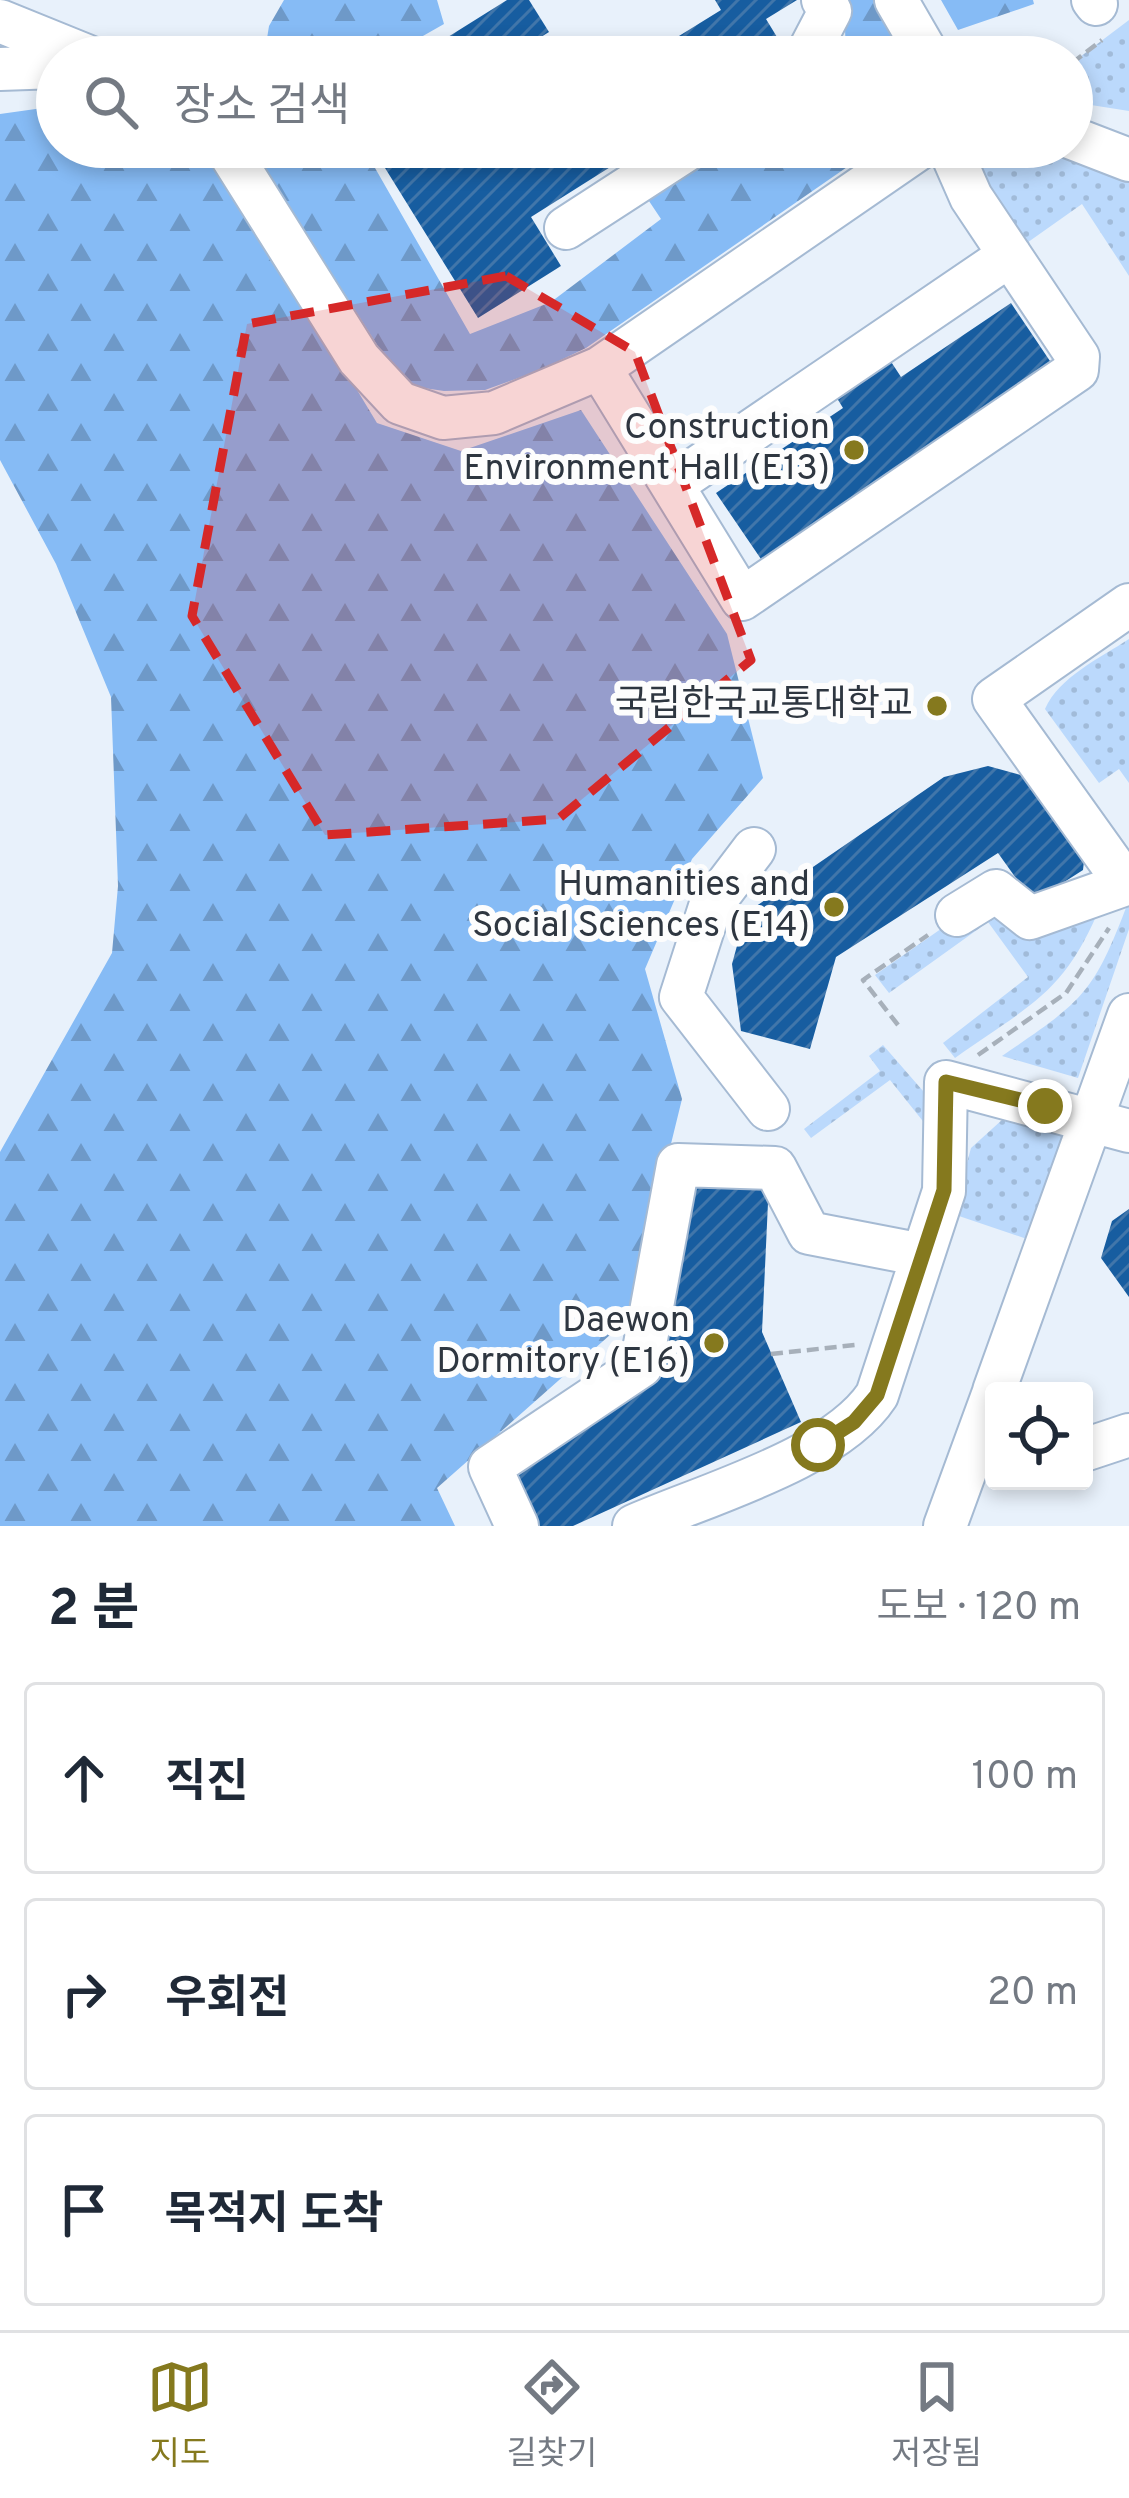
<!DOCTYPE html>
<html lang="ko">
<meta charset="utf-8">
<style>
:root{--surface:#fff;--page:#f2f2f3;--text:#1f2937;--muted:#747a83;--line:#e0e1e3;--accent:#85791e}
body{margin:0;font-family:Overpass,"Noto Sans KR",sans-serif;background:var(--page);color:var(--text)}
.controls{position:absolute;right:36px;bottom:36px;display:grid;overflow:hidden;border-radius:12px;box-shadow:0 6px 18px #0003}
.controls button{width:108px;height:108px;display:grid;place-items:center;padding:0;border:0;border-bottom:3px solid var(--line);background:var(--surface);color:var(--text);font:60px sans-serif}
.stop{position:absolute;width:36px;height:36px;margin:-27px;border:9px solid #85791e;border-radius:50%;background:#fff}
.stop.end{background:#85791e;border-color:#fff;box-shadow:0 3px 12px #0008}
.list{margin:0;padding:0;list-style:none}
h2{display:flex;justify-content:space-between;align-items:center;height:156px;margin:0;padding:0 48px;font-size:51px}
h2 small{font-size:39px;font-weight:400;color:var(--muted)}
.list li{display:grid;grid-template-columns:78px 1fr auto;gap:36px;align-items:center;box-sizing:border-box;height:192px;margin:0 24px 24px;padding:0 24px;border:3px solid var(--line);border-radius:12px}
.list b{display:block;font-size:45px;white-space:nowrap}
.list em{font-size:39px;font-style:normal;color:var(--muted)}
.icon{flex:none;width:66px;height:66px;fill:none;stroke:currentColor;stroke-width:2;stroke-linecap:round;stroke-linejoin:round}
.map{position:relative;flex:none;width:1129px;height:1526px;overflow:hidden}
.search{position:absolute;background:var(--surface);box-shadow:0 6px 18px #0003;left:36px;right:36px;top:36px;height:132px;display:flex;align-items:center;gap:30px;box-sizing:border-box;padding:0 42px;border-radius:66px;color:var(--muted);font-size:45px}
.sheet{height:804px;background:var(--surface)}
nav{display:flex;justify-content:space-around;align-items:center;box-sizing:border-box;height:168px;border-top:3px solid var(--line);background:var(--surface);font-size:33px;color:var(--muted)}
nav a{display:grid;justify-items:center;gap:6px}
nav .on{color:var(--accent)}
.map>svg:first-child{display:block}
</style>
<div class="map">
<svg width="1129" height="1526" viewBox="0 0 1129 1526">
<defs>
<pattern id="forest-firs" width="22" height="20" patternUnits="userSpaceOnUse" patternTransform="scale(3)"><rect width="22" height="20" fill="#86bbf5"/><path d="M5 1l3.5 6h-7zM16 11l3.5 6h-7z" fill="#6e99c8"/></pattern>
<pattern id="park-dots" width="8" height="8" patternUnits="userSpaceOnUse" patternTransform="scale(3)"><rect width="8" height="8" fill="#bbd9fc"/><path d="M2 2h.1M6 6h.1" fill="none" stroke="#a1bbd9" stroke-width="1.8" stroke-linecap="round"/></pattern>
<pattern id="building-hatch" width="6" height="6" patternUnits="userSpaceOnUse" patternTransform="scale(3)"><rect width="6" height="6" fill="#175da0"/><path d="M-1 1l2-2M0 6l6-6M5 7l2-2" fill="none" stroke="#4176aa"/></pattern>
</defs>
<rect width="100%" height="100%" fill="#e8f1fb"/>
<path fill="url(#forest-firs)" d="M284 0H437L444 24 386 57H264L269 26Z
M844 0H880L913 57H846Z
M941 0H1033L1034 4 958 30Z
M57 106V147H208L214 153 377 423 461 451 581 410 727 634 763 778 692 859 645 969 682 1099 628 1319 437 1488 455 1526H0V1152L112 953 118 886 111 697 56 564 0 460V114Z
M251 147H363L470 334 551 302 661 219 645 195 717 147H876L586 348 538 371 485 390 444 391 417 387 393 370Z"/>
<path fill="url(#park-dots)" d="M1129 20V111L1072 102V63Z
M973 147 1072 155 1129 182V276L1082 204 1024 245 967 157Z
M1129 639V783L1119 769 1099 783 1045 709C1059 677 1100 658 1129 639Z
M988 896 1102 902C1066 993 1031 1004 955 1058L943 1043 1028 977 988 922 889 993 875 975Z
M1129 900V929L1078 1078 1002 1056C1085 999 1093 995 1129 900Z
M883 1045 930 1099V1130L890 1080 811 1138 804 1129 880 1071 869 1056Z
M1003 1119 1061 1133 1065 1144 1027 1239 953 1214 971 1148Z"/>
<path fill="url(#building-hatch)" d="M507 0H529L549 32 509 57H416Z
M715 0H797L766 19 780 42 756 57H645L721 10Z
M372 147H476L483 158 501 147H642L531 217 561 266 478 318Z
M1011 303 1054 367 763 562 716 493 843 408 832 390 886 354 901 377Z
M988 766 1028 777 1085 852 1083 870 1033 902 998 853 836 957 810 1049 741 1031 732 964 746 913 944 777Z
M683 1179 769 1181 762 1332 801 1422 573 1526H528L501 1467 658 1377Z
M1129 1209V1297L1101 1258 1112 1221Z"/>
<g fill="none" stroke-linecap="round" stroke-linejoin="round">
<g stroke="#a5bad3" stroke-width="46">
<path id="minor" d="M896 0 929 57
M1093 0 1096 4
M0 21 89 57
M806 57 830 11 823 0
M0 69 57 67
M1072 138 1129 160
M226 147 359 359 400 403 443 418 494 413 600 368 921 147
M566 228 691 147
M600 368 742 599 1077 370 1078 357 971 197 949 147
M672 485 1010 255
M754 849 710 907 681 997 768 1109
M957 915 996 891 1030 918 1126 884 994 699 1129 605
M994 1391 1129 1015
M1084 1450 1129 1435
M517 1526 490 1467 641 1366 678 1165 775 1168 809 1233 923 1255
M634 1526C704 1495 835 1459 877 1395L944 1191 946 1082 1129 1131
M945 1526 994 1392"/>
</g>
<path stroke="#a7b0ba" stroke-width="4.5" stroke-dasharray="12 6" stroke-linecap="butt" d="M1072 63 1102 40
M898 1025 863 980 928 935
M978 1055 1066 993 1109 928
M771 1354 855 1345"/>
<use href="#minor" stroke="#fff" stroke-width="42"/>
</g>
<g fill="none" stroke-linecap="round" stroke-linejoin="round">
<path stroke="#85791e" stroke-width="15" d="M818 1445 854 1422 877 1395 944 1190 946 1082 1045 1106"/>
</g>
<path fill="#d62828" fill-opacity="0.2" stroke="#d62828" stroke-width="9" stroke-dasharray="24 15" stroke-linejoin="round" d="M506 276 635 352 751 660 558 819 325 835 192 616 247 324Z"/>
<g fill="#85791e" stroke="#fdfdfd" stroke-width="4.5">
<circle cx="854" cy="450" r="12"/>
<circle cx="937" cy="706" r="12"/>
<circle cx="834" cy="907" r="12"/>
<circle cx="714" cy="1343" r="12"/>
</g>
<g text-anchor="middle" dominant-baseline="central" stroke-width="12" stroke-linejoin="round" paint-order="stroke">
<g font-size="36" fill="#2e3640" stroke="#fdfdfd" text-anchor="end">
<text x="830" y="429">Construction<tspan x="830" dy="41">Environment Hall (E13)</tspan></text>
<text x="913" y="706">국립한국교통대학교</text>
<text x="810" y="886">Humanities and<tspan x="810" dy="41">Social Sciences (E14)</tspan></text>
<text x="690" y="1322">Daewon<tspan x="690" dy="41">Dormitory (E16)</tspan></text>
</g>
</g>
</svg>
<div class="controls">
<button><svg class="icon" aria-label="locate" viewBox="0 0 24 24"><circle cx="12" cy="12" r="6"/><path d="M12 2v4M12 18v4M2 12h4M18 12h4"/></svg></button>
</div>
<div class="stop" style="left:818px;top:1445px"></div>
<div class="stop end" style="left:1045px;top:1106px"></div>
<div class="search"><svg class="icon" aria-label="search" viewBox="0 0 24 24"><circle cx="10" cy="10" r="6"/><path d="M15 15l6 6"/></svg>장소 검색</div>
</div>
<section class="sheet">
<h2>2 분<small>도보 · 120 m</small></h2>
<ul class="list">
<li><svg class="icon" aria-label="ahead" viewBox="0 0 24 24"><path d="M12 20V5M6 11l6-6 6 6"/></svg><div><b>직진</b></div><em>100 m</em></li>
<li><svg class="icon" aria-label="right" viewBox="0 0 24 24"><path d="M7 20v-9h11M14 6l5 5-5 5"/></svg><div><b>우회전</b></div><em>20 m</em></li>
<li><svg class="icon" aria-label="arrive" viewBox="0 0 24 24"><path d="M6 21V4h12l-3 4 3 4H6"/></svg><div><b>목적지 도착</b></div></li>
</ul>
</section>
<nav>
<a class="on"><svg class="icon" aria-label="map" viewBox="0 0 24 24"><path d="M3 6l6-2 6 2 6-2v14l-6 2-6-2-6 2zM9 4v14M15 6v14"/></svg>지도</a>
<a><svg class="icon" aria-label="directions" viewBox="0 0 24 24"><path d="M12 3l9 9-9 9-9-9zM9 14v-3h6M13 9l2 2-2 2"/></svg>길찾기</a>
<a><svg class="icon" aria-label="saved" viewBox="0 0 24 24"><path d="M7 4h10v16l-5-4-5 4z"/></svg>저장됨</a>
</nav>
